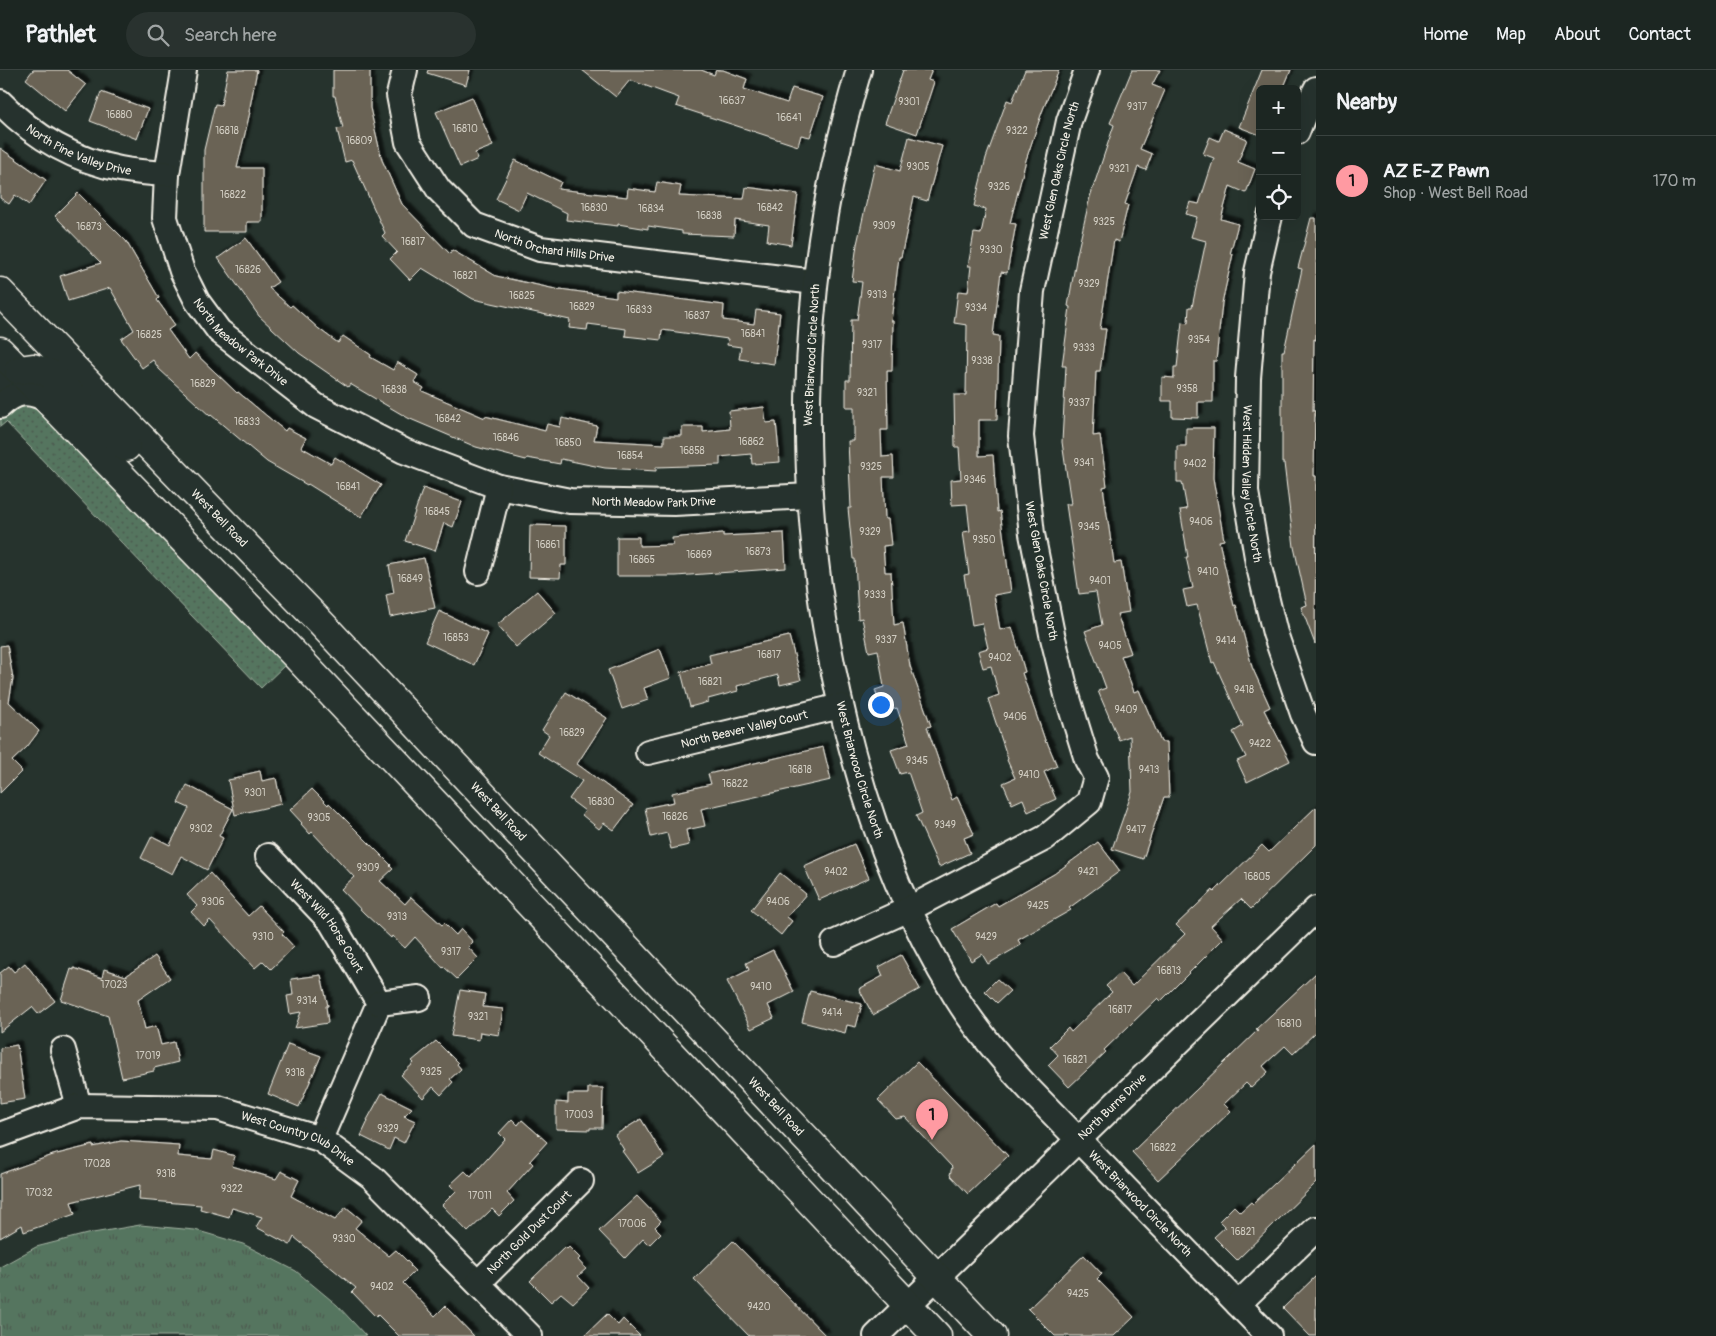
<!DOCTYPE html>
<meta charset="utf-8">
<style>
:root{--surface:#1c2622;--page:#29322f;--text:#f1f3f6;--muted:#a0a5a5;--line:#3a4340;--accent:#ff9aa2}
body{margin:0;font-family:Pangolin,sans-serif;background:var(--page);color:var(--text)}
.controls{position:absolute;right:15px;top:15px;display:grid;overflow:hidden;border-radius:8px;box-shadow:0 5px 20px #0002}
.controls button{width:45px;height:45px;display:grid;place-items:center;padding:0;border:0;border-bottom:1px solid var(--line);background:var(--surface);color:var(--text);font:25px sans-serif}
.you{position:absolute;left:880px;top:634px;width:18px;height:18px;margin:-12px;border:4px solid #fff;border-radius:50%;background:#1a73e8;box-shadow:0 0 0 8px #1a73e833}
.badge{display:grid;place-items:center;width:32px;height:32px;border-radius:50%;background:var(--accent);color:#111;font-size:16px;font-weight:700}
.pin{position:absolute;translate:-50% -41px;filter:drop-shadow(0 1px 2px #0008)}
.pin::after{content:'';position:absolute;top:26px;width:18px;height:15px;background:inherit;clip-path:polygon(0 0,100% 0,50% 100%)}
.list{margin:0;padding:0;list-style:none}
h2{display:flex;justify-content:space-between;align-items:center;height:65px;margin:0;padding:0 20px;font-size:21px}
h2 small{font-size:16px;font-weight:400;color:var(--muted)}
.list li{display:grid;grid-template-columns:32px 1fr auto;gap:15px;align-items:center;box-sizing:border-box;height:90px;padding:0 20px;border-top:1px solid var(--line)}
.list b{display:block;font-size:19px;white-space:nowrap}
.list p{margin:0;font-size:16px;white-space:nowrap;color:var(--muted)}
.list em{font-size:16px;font-style:normal;color:var(--muted)}
.icon{flex:none;width:28px;height:28px;fill:none;stroke:currentColor;stroke-width:2;stroke-linecap:round;stroke-linejoin:round}
.map{position:relative;flex:none;width:1316px;height:1266px;overflow:hidden}
header{display:flex;align-items:center;gap:30px;box-sizing:border-box;height:70px;padding:0 25px;background:var(--surface);border-bottom:1px solid var(--line)}
header strong{font-size:24px}
nav{display:flex;gap:28px;margin-inline-start:auto;font-size:18px}
.search{width:350px;height:45px;background:var(--page);display:flex;align-items:center;gap:12px;box-sizing:border-box;padding:0 18px;border-radius:28px;color:var(--muted);font-size:19px}
main{display:flex}
aside{flex:1;background:var(--surface)}
.map>svg:first-child{display:block}
</style>
<header>
<strong>Pathlet</strong>
<div class="search"><svg class="icon" aria-label="search" viewBox="0 0 24 24"><circle cx="10" cy="10" r="6"/><path d="M15 15l6 6"/></svg>Search here</div>
<nav><a>Home</a><a>Map</a><a>About</a><a>Contact</a></nav>
</header>
<main>
<div class="map">
<svg width="1316" height="1266" viewBox="0 0 1316 1266">
<defs>
<pattern id="grass-tufts" width="24" height="20" patternUnits="userSpaceOnUse" patternTransform="scale(1.25)"><rect width="24" height="20" fill="#54755e"/><path d="M3 7l-1-3M5 7V3M7 7l1-3M15 17l-1-3M17 17v-4M19 17l1-3" fill="none" stroke="#4e5c51"/></pattern>
<pattern id="garden-dots" width="8" height="8" patternUnits="userSpaceOnUse" patternTransform="scale(1.25)"><rect width="8" height="8" fill="#54755e"/><path d="M2 2h.1M6 6h.1" fill="none" stroke="#4e5c51" stroke-width="1.8" stroke-linecap="round"/></pattern>
<filter id="shadow"><feDropShadow dx="4.5" dy="-4.5" stdDeviation="1" flood-color="#0009"/></filter>
</defs>
<rect width="100%" height="100%" fill="#26332d"/>
<filter id="ink" filterUnits="userSpaceOnUse"><feTurbulence type="fractalNoise" baseFrequency=".02" numOctaves="2"/><feDisplacementMap in="SourceGraphic" scale="10" xChannelSelector="R" yChannelSelector="G"/><feConvolveMatrix kernelMatrix="1 2 1 2 8 2 1 2 1" color-interpolation-filters="sRGB"/></filter>
<g filter="url(#ink)">
<path fill="url(#grass-tufts)" stroke="#a4b3a3" d="M140 1155 195 1160 243 1174 296 1201 337 1235 366 1266H0V1197L36 1177 87 1164Z"/>
<path fill="url(#garden-dots)" stroke="#a4b3a3" d="M32 333 286 594 261 618 6 352 0 357V349L13 335Z"/>
<path fill="#6b6354" stroke="#f4f1e8" filter="url(#shadow)" d="M33 0H67L86 15 65 41 26 9Z
M228 0H257L249 42H250L237 98H262V152H247V162H204V80L215 34 221 35Z
M333 0H370V38L382 90 402 134 450 184 452 180 496 206 560 220V219L616 227V221L724 235 723 250 754 254 756 240 780 243 774 294 739 289 741 277 727 275 728 269 662 260 661 270 625 266 626 259 588 254 587 260 569 258 570 250 473 229 422 198 410 210 390 189 397 182 382 166 385 163 352 90 345 92 337 59 343 58 335 26H333Z
M428 0H470L466 15 427 3Z
M582 0H701L714 5 716 0H723L747 9 744 19 787 33 792 18 823 27 810 67 801 65 798 76 676 36 679 28 630 10 616 27Z
M903 0H932L928 10 934 12 917 64 885 53Z
M1025 0H1059L1042 42 1026 90 1010 153 1016 154 1007 203 1001 202 993 265 999 266 997 350H979V386L993 385 997 442 1000 441 1011 522 994 525 1000 560 1012 557 1025 602 1022 603 1046 673 1047 672 1057 696 1044 702 1056 729 1028 742 1023 729 1012 734 1003 713 1015 708 1007 690 1008 689 988 629 999 625 991 596 983 598 978 581 988 578 982 553 972 555 964 505 969 504 963 462 970 461 967 434 952 435 951 410 961 409 959 377H955L954 325H966L967 255 954 253 958 221 968 222 971 196H968L974 163 981 164 986 139 974 136 986 88 1007 30 1012 32Z
M1132 0H1160L1152 15 1165 20 1140 79 1152 84 1146 100 1138 97 1125 134 1128 135 1119 172 1114 170 1100 259H1106L1100 301H1096L1093 366 1100 365 1107 416 1103 417 1114 493 1121 492 1129 542 1117 544 1131 583 1121 586 1134 622 1139 620 1161 672H1167L1169 727H1164L1143 789 1112 779 1132 722 1130 666 1119 670 1098 621 1106 618 1085 561 1102 555 1096 522 1079 524 1066 434H1071L1062 372 1066 296H1062L1070 237 1068 236 1077 184 1090 127 1114 55 1110 53Z
M1262 0H1291L1283 19H1260V65L1239 57Z
M101 22 148 39 137 69 90 51Z
M472 27 493 76 475 83 478 89 460 97 436 42Z
M1224 59 1247 69 1238 92 1255 99 1246 123 1230 116 1221 149 1238 154 1230 184H1233L1222 233 1216 291H1213V332H1198V348L1172 347V331H1162V307L1174 308V297H1177L1182 252 1188 253 1189 237H1192L1206 171 1191 167 1197 147 1186 144 1190 132 1199 134 1214 88 1203 84 1210 67 1219 71Z
M909 67 942 76 927 131 914 127 901 187H899L891 251H893L892 301H887L888 360H881L882 387 893 386 894 407H883L885 449H888L891 475 883 476 885 502H891L894 555 903 553 910 596 931 656 927 657 952 730 957 727 974 764 964 768 970 783 939 797 916 746 922 743 908 702 900 704 891 680 909 674 897 638 883 643 875 620 884 617 878 580 869 582 862 548 858 549 855 489H853L848 438H851L848 371H854V337H846V310H850L851 250H857L862 212 852 211 857 174 875 94 900 101Z
M0 78 46 110 29 135 15 125 9 134 0 128Z
M515 90 561 112 558 119 627 127 628 118 655 122 657 112 681 116 679 126 744 129 746 117 798 124 791 175 767 171 769 155 735 150 734 166 682 164V161L648 156V159L618 154V156L566 150 567 143 527 123 519 140 496 129Z
M78 123 126 171 159 228 157 230 175 255 168 260 189 289 195 283 237 323 238 322 285 361 287 358 306 368 301 377 331 394 335 387 381 415 361 447 308 414 307 415 267 392 211 345 210 346 159 299 153 290 142 298 121 269 134 260 110 218 68 231 60 206 101 193 55 146Z
M1311 148H1316V270L1314 269 1313 341H1315L1314 406H1316L1315 574 1301 537 1307 535 1294 477 1284 393H1282V281H1284L1302 199 1298 198Z
M246 168 278 212 269 218 290 237 292 235 319 259 338 273 343 266 371 285 370 287 393 300 397 292 418 305 414 312 424 318 422 321 485 348V346L545 361 547 354 560 357 562 348 597 356 594 370 664 374V366H682V357H703V362L730 359 729 341 764 337 766 353 776 352 780 392 752 394 751 384 720 387V395L656 397V401L605 398 561 389 560 394 527 388 526 390 476 377 408 348 350 314 348 317 299 283 259 246 218 188Z
M1186 358H1214L1213 408 1224 470 1219 471 1234 536 1236 535 1252 597 1270 637 1264 640 1290 691 1247 712 1237 691 1246 687 1233 662 1243 656 1214 592 1212 593 1197 535 1187 537 1183 520 1193 518 1186 487H1188L1180 440 1187 439 1182 412H1177V376H1186Z
M423 418 462 432 453 457 444 453 435 481 405 471Z
M530 455 566 456V495H561L560 508 529 507Z
M723 463V466L784 463 786 498 676 506H617V467H639V476L673 475 672 468Z
M424 488 435 538 390 547 386 525 394 523 389 495Z
M537 521 556 543 516 577 497 555Z
M439 541 488 564 474 595 425 572Z
M789 566 801 610 780 615 778 605 737 616 738 621 708 629V632L690 637 681 602 711 594 709 585Z
M7 575 13 608 9 632 39 661 27 677 12 691 22 701 0 723V576Z
M660 579 671 608 644 618 648 630 622 639 608 600Z
M566 622 607 648 577 694 633 735 614 760 604 753 599 759 582 745 585 741 569 729 582 711 538 683 549 665 542 660Z
M823 677 831 710 701 739 705 756 686 760 689 775 671 779 667 763 651 767 645 738 674 732 672 723 711 714 708 704Z
M260 701 262 711 276 708 281 734 235 745 228 710 244 707 243 705Z
M187 715 233 739 219 766 223 768 207 800 181 786 172 804 141 788 152 766 170 775 189 738 178 733Z
M312 719 328 735 329 733 391 795 390 796 393 799 380 811 405 834 411 827 442 855 444 853 456 865 461 859 473 872 468 877 478 888 457 909 444 897 443 898 415 867 405 878 392 866 391 868 364 843 341 819 354 807 312 762 310 764 301 754 302 753 290 740Z
M1316 737V775L1251 839 1241 829 1211 856 1223 869 1161 931 1158 928 1104 980 1106 982 1069 1017 1048 995 1058 985 1050 976 1068 958 1071 962 1112 922 1106 916 1120 903 1132 916 1185 864 1176 855 1213 820 1214 822 1262 775 1269 782Z
M1098 772 1120 801 1069 838 1071 840 1018 870 1021 875 988 894 982 884 971 891 952 859 996 833 998 836 1054 804Z
M854 774 869 808 819 830 804 796Z
M210 803 248 846 259 836 284 862 282 864 294 877 271 899 263 891 255 898 210 850 204 856 191 842 197 836 187 825Z
M780 803 806 824 787 847 792 851 781 865 751 840Z
M773 880 794 922 768 935 774 948 751 959 727 911 749 900 746 893Z
M901 885 920 919 873 945 859 919 883 906 879 897Z
M155 886 170 908 138 930 145 959 156 956 161 975 174 972 178 992 154 998V1001L122 1008 108 946 61 930 71 899 74 900V898L102 908 104 899 126 906Z
M25 893 55 931 38 944 32 937 0 962V903L9 896 14 902Z
M1316 903V962L1293 984 1285 976 1263 996 1268 1002 1251 1018 1246 1013 1224 1034 1231 1041 1158 1110 1132 1082 1258 960 1256 959Z
M321 905 328 936H326L328 953 295 958 301 942 290 944 287 926 293 925 291 909Z
M997 909 1010 921 997 933 985 921Z
M460 920 485 924 483 937 503 939 499 965 480 962 479 970 451 966Z
M810 921 862 934 856 957 847 955 845 963 802 952Z
M436 971 458 993 457 994 461 999 450 1009 453 1012 441 1025 433 1017 423 1028 401 1005 414 993 412 991Z
M288 974 321 986 299 1037 268 1024Z
M17 975 25 1029 0 1033V978Z
M917 992 1008 1086 968 1124 950 1105 952 1097 905 1047 896 1049 878 1030Z
M588 1018H603L602 1058H590V1060L556 1059V1032L568 1033V1024H588Z
M382 1023 412 1038 404 1046 415 1051 404 1073 394 1068 389 1080 361 1066 368 1051 367 1050Z
M512 1049 518 1055 522 1050 547 1072 530 1091 533 1094 507 1123 514 1131 499 1146 492 1139 468 1162 442 1135 456 1121 450 1115 465 1101 471 1107 505 1069 499 1063Z
M641 1049 664 1087 638 1103 622 1081 624 1080 615 1065Z
M121 1071 179 1075 178 1086 212 1089 214 1080 235 1086 232 1096 276 1109 281 1101 299 1110 291 1126 335 1150 346 1137 362 1150 355 1158 389 1186 396 1180 411 1195 410 1196 415 1201 403 1213 435 1246 445 1236 474 1266H399L378 1245 376 1247 352 1222 356 1218 294 1167 290 1175 256 1157 262 1147 232 1138 229 1147 200 1139 201 1135 139 1130 140 1115 71 1132 75 1144 24 1162 22 1155 0 1168V1104L53 1085 93 1075V1077Z
M1316 1074V1113L1237 1190 1214 1167 1225 1157 1219 1151 1234 1136 1240 1142 1251 1132 1253 1134Z
M637 1126 661 1151 655 1157 661 1163 649 1175 643 1169 625 1188 599 1161Z
M733 1171 826 1266H749L694 1209Z
M565 1177 567 1179 569 1177 580 1188 578 1190 586 1199 578 1206 589 1218 573 1233 561 1223 551 1232 530 1211Z
M1084 1185 1102 1204 1097 1209 1134 1247 1114 1266H1055L1028 1239Z
M1316 1206V1266H1310L1283 1238Z
M607 1244 618 1255 623 1249 640 1266H584Z"/>
<g fill="none" stroke-linecap="round" stroke-linejoin="round">
<g stroke="#f4f1e8" stroke-width="28">
<g id="minor">
<path id="s1" d="M184 0 167 104 165 148 182 201 197 231 219 261 316 336 404 381 499 417 570 431 674 433 810 426"/>
<path id="s2" d="M405 0 399 25 408 72 439 120 474 155 540 179 815 212"/>
<path id="s3" d="M859 0C795 212 792 438 845 652 868 748 904 843 956 927 977 961 1003 991 1030 1020L1269 1266"/>
<path id="s4" d="M0 32C33 66 74 90 120 99 136 102 151 103 167 104"/>
<path d="M1297 62 1306 39 1316 19"/>
<path id="s5" d="M1270 146 1257 202 1248 308 1246 422 1258 493 1275 563 1303 644 1316 672"/>
<path d="M0 311 19 300"/>
<path d="M0 336C17 320 30 320 49 331"/>
<path d="M478 502 499 417"/>
<path id="s6" d="M648 682 841 636"/>
<path id="s7" d="M268 786 331 852 379 933 320 1069"/>
<path id="s8" d="M834 873 909 839 1045 768 1089 732 1096 707 1087 690 1067 625 1052 564 1032 464 1021 366 1032 221 1069 51 1087 0"/>
<path d="M379 933 419 928"/>
<path d="M63 980 79 1036"/>
<path id="s9" d="M0 1065 79 1036 218 1038 320 1069 372 1107 530 1266"/>
<path id="s10" d="M478 1213 581 1111"/>
<path d="M1238 1234 1316 1159"/>
<path id="s11" d="M876 1266 1316 839"/>
</g>
</g>
<g stroke="#f4f1e8" stroke-width="31">
<g id="major">
<path id="s12" d="M0 222 319 551 992 1266"/>
<path d="M0 281 296 586 937 1266"/>
<path d="M19 300 33 298 49 303 126 377"/>
</g>
</g>
<use href="#minor" stroke="#26332d" stroke-width="24"/>
<use href="#major" stroke="#26332d" stroke-width="28"/>
</g>
</g>
<g text-anchor="middle" dominant-baseline="central" stroke-width="4.5" stroke-linejoin="round" paint-order="stroke">
<g font-size="10" fill="#d2cec3">
<text x="732" y="31">16637</text>
<text x="909" y="32">9301</text>
<text x="1137" y="37">9317</text>
<text x="119" y="45">16880</text>
<text x="789" y="48">16641</text>
<text x="465" y="59">16810</text>
<text x="227" y="61">16818</text>
<text x="1017" y="61">9322</text>
<text x="359" y="71">16809</text>
<text x="918" y="97">9305</text>
<text x="1119" y="99">9321</text>
<text x="999" y="117">9326</text>
<text x="233" y="125">16822</text>
<text x="594" y="138">16830</text>
<text x="770" y="138">16842</text>
<text x="651" y="139">16834</text>
<text x="709" y="146">16838</text>
<text x="1104" y="152">9325</text>
<text x="884" y="156">9309</text>
<text x="89" y="157">16873</text>
<text x="413" y="172">16817</text>
<text x="991" y="180">9330</text>
<text x="248" y="200">16826</text>
<text x="465" y="206">16821</text>
<text x="1089" y="214">9329</text>
<text x="877" y="225">9313</text>
<text x="522" y="226">16825</text>
<text x="582" y="237">16829</text>
<text x="976" y="238">9334</text>
<text x="639" y="240">16833</text>
<text x="697" y="246">16837</text>
<text x="753" y="264">16841</text>
<text x="149" y="265">16825</text>
<text x="1199" y="270">9354</text>
<text x="872" y="275">9317</text>
<text x="1084" y="278">9333</text>
<text x="982" y="291">9338</text>
<text x="203" y="314">16829</text>
<text x="1187" y="319">9358</text>
<text x="394" y="320">16838</text>
<text x="867" y="323">9321</text>
<text x="1079" y="333">9337</text>
<text x="448" y="349">16842</text>
<text x="247" y="352">16833</text>
<text x="506" y="368">16846</text>
<text x="751" y="372">16862</text>
<text x="568" y="373">16850</text>
<text x="692" y="381">16858</text>
<text x="630" y="386">16854</text>
<text x="1084" y="393">9341</text>
<text x="1195" y="394">9402</text>
<text x="871" y="397">9325</text>
<text x="975" y="410">9346</text>
<text x="348" y="417">16841</text>
<text x="437" y="442">16845</text>
<text x="1201" y="452">9406</text>
<text x="1089" y="457">9345</text>
<text x="870" y="462">9329</text>
<text x="984" y="470">9350</text>
<text x="548" y="475">16861</text>
<text x="758" y="482">16873</text>
<text x="699" y="485">16869</text>
<text x="642" y="490">16865</text>
<text x="1208" y="502">9410</text>
<text x="410" y="509">16849</text>
<text x="1100" y="511">9401</text>
<text x="875" y="525">9333</text>
<text x="456" y="568">16853</text>
<text x="886" y="570">9337</text>
<text x="1226" y="571">9414</text>
<text x="1110" y="576">9405</text>
<text x="769" y="585">16817</text>
<text x="1000" y="588">9402</text>
<text x="710" y="612">16821</text>
<text x="1244" y="620">9418</text>
<text x="1126" y="640">9409</text>
<text x="1015" y="647">9406</text>
<text x="572" y="663">16829</text>
<text x="1260" y="674">9422</text>
<text x="917" y="691">9345</text>
<text x="800" y="700">16818</text>
<text x="1149" y="700">9413</text>
<text x="1029" y="705">9410</text>
<text x="735" y="714">16822</text>
<text x="255" y="723">9301</text>
<text x="601" y="732">16830</text>
<text x="675" y="747">16826</text>
<text x="319" y="748">9305</text>
<text x="945" y="755">9349</text>
<text x="201" y="759">9302</text>
<text x="1136" y="760">9417</text>
<text x="368" y="798">9309</text>
<text x="836" y="802">9402</text>
<text x="1088" y="802">9421</text>
<text x="1257" y="807">16805</text>
<text x="213" y="832">9306</text>
<text x="778" y="832">9406</text>
<text x="1038" y="836">9425</text>
<text x="397" y="847">9313</text>
<text x="263" y="867">9310</text>
<text x="986" y="867">9429</text>
<text x="451" y="882">9317</text>
<text x="1169" y="901">16813</text>
<text x="114" y="915">17023</text>
<text x="761" y="917">9410</text>
<text x="307" y="931">9314</text>
<text x="1120" y="940">16817</text>
<text x="832" y="943">9414</text>
<text x="478" y="947">9321</text>
<text x="1289" y="954">16810</text>
<text x="148" y="986">17019</text>
<text x="1075" y="990">16821</text>
<text x="431" y="1002">9325</text>
<text x="295" y="1003">9318</text>
<text x="579" y="1045">17003</text>
<text x="388" y="1059">9329</text>
<text x="1163" y="1078">16822</text>
<text x="97" y="1094">17028</text>
<text x="166" y="1104">9318</text>
<text x="232" y="1119">9322</text>
<text x="39" y="1123">17032</text>
<text x="480" y="1126">17011</text>
<text x="632" y="1154">17006</text>
<text x="1243" y="1162">16821</text>
<text x="344" y="1169">9330</text>
<text x="382" y="1217">9402</text>
<text x="1078" y="1224">9425</text>
<text x="759" y="1237">9420</text>
</g>
<g font-size="12" fill="#f4f1e8" stroke="#26332d">
<text stroke="none"><textPath href="#s4" startOffset="94">North Pine Valley Drive</textPath></text>
<text stroke="none"><textPath href="#s8" startOffset="938">West Glen Oaks Circle North</textPath></text>
<text stroke="none"><textPath href="#s2" startOffset="264">North Orchard Hills Drive</textPath></text>
<text stroke="none"><textPath href="#s1" startOffset="299">North Meadow Park Drive</textPath></text>
<text transform="translate(812 285) rotate(-87)">West Briarwood Circle North</text>
<text stroke="none"><textPath href="#s5" startOffset="270">West Hidden Valley Circle North</textPath></text>
<text stroke="none"><textPath href="#s1" startOffset="755">North Meadow Park Drive</textPath></text>
<text stroke="none"><textPath href="#s12" startOffset="315">West Bell Road</textPath></text>
<text transform="translate(1041 501) rotate(80)">West Glen Oaks Circle North</text>
<text stroke="none"><textPath href="#s6" startOffset="99">North Beaver Valley Court</textPath></text>
<text stroke="none"><textPath href="#s3" startOffset="710">West Briarwood Circle North</textPath></text>
<text stroke="none"><textPath href="#s12" startOffset="720">West Bell Road</textPath></text>
<text stroke="none"><textPath href="#s7" startOffset="92">West Wild Horse Court</textPath></text>
<text stroke="none"><textPath href="#s12" startOffset="1125">West Bell Road</textPath></text>
<text stroke="none"><textPath href="#s11" startOffset="329">North Burns Drive</textPath></text>
<text stroke="none"><textPath href="#s9" startOffset="309">West Country Club Drive</textPath></text>
<text stroke="none"><textPath href="#s3" startOffset="1235">West Briarwood Circle North</textPath></text>
<text stroke="none"><textPath href="#s10" startOffset="72">North Gold Dust Court</textPath></text>
</g>
</g>
</svg>
<div class="controls">
<button>+</button>
<button>−</button>
<button><svg class="icon" aria-label="locate" viewBox="0 0 24 24"><circle cx="12" cy="12" r="6"/><path d="M12 2v4M12 18v4M2 12h4M18 12h4"/></svg></button>
</div>
<div class="you"></div>
<div class="pin badge" style="left:932px;top:1070px">1</div>
</div>
<aside>
<h2>Nearby<small></small></h2>
<ul class="list">
<li><span class="badge">1</span><div><b>AZ E-Z Pawn</b><p>Shop · West Bell Road</p></div><em>170 m</em></li>
</ul>
</aside>
</main>
